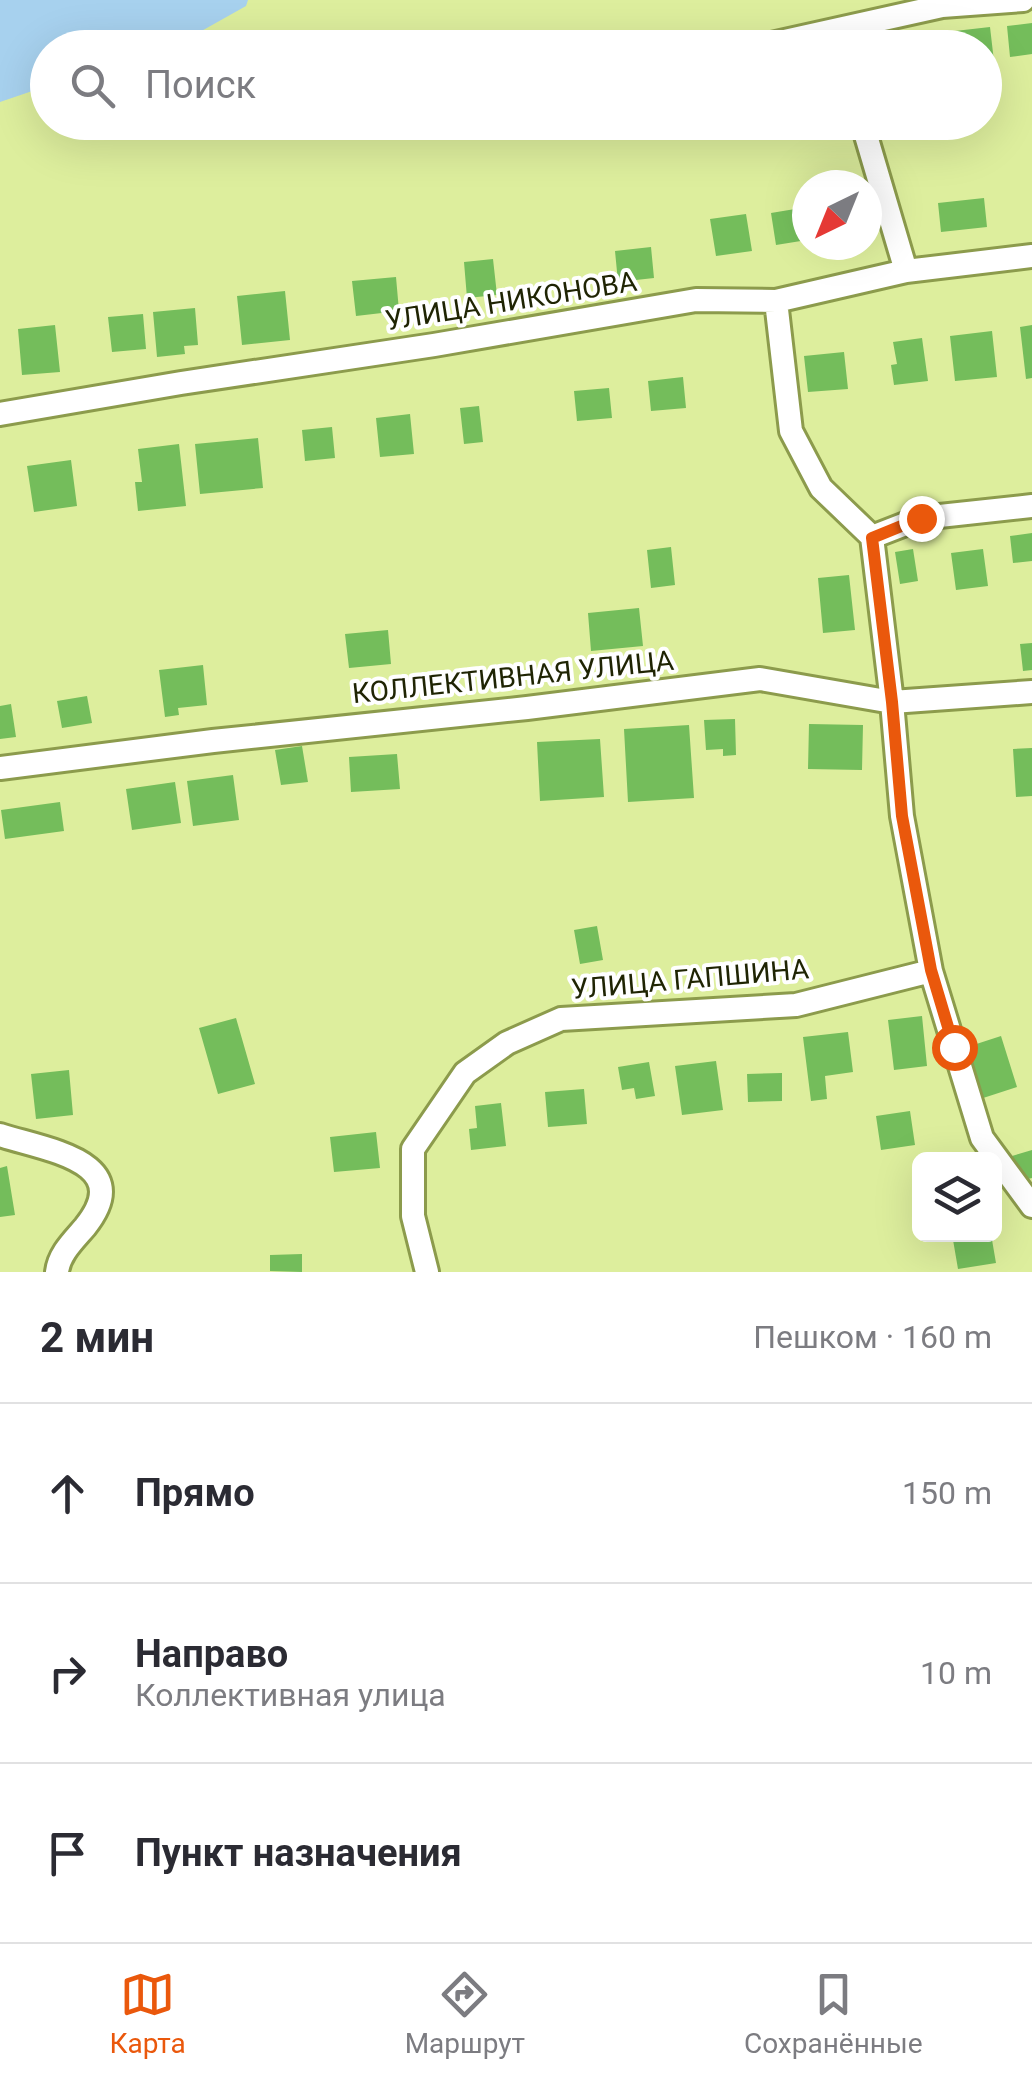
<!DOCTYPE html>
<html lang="ru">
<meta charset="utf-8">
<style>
:root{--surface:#fff;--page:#f2f2f3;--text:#2b2b33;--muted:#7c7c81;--line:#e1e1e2;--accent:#ea580c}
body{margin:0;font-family:Roboto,sans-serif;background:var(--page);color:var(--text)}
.controls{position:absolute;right:30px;bottom:30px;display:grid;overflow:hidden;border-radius:15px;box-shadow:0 10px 40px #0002}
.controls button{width:90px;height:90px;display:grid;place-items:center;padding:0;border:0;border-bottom:2px solid var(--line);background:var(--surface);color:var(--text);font:50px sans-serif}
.compass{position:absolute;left:792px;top:170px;width:90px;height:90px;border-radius:50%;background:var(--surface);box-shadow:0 10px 40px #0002;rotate:223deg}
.stop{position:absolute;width:30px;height:30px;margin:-22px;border:8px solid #ea580c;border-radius:50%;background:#fff}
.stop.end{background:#ea580c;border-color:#fff;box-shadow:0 2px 10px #0008}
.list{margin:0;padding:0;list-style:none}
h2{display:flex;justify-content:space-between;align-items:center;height:130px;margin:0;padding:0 40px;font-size:42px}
h2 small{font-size:32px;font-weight:400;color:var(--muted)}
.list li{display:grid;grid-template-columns:65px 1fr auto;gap:30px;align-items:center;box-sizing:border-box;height:180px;padding:0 40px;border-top:2px solid var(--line)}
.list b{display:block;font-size:38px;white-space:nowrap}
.list p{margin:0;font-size:32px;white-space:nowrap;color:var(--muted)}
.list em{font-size:32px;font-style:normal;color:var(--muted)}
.icon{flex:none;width:55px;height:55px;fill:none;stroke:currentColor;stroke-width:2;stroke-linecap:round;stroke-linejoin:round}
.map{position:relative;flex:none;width:1032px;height:1272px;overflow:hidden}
.search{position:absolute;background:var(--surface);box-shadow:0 10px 40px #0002;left:30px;right:30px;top:30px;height:110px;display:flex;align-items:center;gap:25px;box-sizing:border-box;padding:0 35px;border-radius:55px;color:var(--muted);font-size:38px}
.sheet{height:670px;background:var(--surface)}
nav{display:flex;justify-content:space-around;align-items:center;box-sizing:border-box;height:140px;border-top:2px solid var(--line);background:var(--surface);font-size:28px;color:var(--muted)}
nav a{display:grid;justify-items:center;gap:5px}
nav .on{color:var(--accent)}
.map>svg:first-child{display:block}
</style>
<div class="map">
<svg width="1032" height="1272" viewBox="0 0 1032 1272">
<rect width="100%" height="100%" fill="#ddee9d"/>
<path fill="#a7d1ee" d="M0 0H248L246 6 173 47 48 48 47 86 0 102Z"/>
<path fill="#74bd5b" d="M1032 23V54L1010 57 1007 26Z
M990 27 995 70 984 71V48H957L955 31Z
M914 39 916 48H877V45Z
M984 198 987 227 941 232 938 203Z
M807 207V240L776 245 771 213Z
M746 214 752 251 716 256 710 219Z
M651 247 654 278 618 282 615 251Z
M493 259 497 295 467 298 464 262Z
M396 277 399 311 356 316 352 281Z
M285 291 290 340 242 345 237 296Z
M195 308 198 345 184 346 185 354 157 357 153 312Z
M143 314 146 349 112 352 108 317Z
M55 325 60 372 22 375 18 329Z
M1032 325V378L1026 379 1020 327Z
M992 331 997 377 955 381 950 336Z
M922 338 928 381 894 385 891 365 897 364 893 342Z
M844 352 848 389 808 392 804 356Z
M683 377 686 408 651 411 648 381Z
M609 388 612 418 577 421 574 391Z
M479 406 483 442 464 444 460 408Z
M410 414 414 454 380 457 376 418Z
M332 427 335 458 305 461 302 430Z
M258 438 263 488 200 494 195 444Z
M179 444 186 506 138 511 135 482H142L138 449Z
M71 460 77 506 34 512 27 466Z
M1032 533V561L1013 563 1010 536Z
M671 547 675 585 651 588 647 550Z
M913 549 918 581 900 584 895 552Z
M983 549 988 586 956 590 951 553Z
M849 575 855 630 823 633 818 578Z
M639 608 643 646 591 651 588 613Z
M388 630 391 664 349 668 345 634Z
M1032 643V670L1023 671 1020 644Z
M203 665 207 705 178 708 179 715 165 717 159 670Z
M87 696 92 723 62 728 57 701Z
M11 704 16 737 0 739V706Z
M735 719 736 755 723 756V749L706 750 704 720Z
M809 724 863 725 862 770 808 769Z
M689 725 694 798 628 802 624 729Z
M600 739 604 797 540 801 537 742Z
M302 746 308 782 281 785 275 750Z
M1032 748V796L1016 797 1013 749Z
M397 754 400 789 351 792 349 757Z
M233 775 239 820 193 826 187 781Z
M175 782 181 823 132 830 126 789Z
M60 802 64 831 5 839 1 810Z
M597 926 603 960 580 964 574 930Z
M922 1016 927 1066 894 1070 888 1020Z
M236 1018 255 1084 218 1094 199 1028Z
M848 1032 853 1072 825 1076 827 1099 811 1101 803 1037Z
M1001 1036 1017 1087 977 1100 961 1049Z
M716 1061 723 1110 682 1115 675 1066Z
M649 1062 655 1096 636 1099 634 1088 622 1090 618 1067Z
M69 1070 73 1115 36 1119 31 1074Z
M782 1073V1101L748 1102 747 1074Z
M584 1089 587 1124 548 1127 545 1092Z
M501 1103 506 1146 471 1150 469 1129 477 1128 475 1106Z
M910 1111 915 1145 881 1150 876 1116Z
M376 1132 380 1168 334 1172 330 1137Z
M1032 1150V1178L1016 1182 1005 1158Z
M7 1166 15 1215 0 1217V1168Z
M952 1234H991L996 1263 958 1269Z
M302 1254V1272L270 1271V1255Z"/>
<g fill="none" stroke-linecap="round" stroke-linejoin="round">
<g stroke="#8c9b4c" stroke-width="28">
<path id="minor" d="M753 48 942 6 1023 0
M862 122 906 271
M776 301 791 431 821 488 872 537 892 702 902 816 931 971 982 1138 1032 1206
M0 414 181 383 434 345 696 300 776 301 906 271 1032 256
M872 537 921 518 1032 506
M0 768 213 741 527 708 760 679 892 702 1032 692
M0 1135C46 1150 138 1161 85 1227 73 1241 59 1254 57 1272
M427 1272 413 1216V1149L465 1073 507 1043 561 1019 796 1005 931 971"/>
</g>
<use href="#minor" stroke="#fff" stroke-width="22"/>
</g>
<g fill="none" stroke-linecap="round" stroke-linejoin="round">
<path stroke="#ea580c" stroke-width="12" d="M921 518 872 538 892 702 902 816 931 970 954 1047"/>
</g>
<g text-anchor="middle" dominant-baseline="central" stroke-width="8" stroke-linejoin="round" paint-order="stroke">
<g font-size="28" fill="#1f2403" stroke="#fff">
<text transform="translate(511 301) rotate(-9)">УЛИЦА НИКОНОВА</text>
<text transform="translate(513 677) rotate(-6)">КОЛЛЕКТИВНАЯ УЛИЦА</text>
<text transform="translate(690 979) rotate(-5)">УЛИЦА ГАПШИНА</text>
</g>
</g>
</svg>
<div class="controls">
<button><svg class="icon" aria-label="layers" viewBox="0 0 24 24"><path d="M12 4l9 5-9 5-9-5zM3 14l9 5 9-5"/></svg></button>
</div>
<svg class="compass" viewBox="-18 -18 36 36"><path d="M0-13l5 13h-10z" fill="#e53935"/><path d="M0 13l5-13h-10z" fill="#7c7c81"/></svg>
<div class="stop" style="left:954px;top:1047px"></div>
<div class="stop end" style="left:921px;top:518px"></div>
<div class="search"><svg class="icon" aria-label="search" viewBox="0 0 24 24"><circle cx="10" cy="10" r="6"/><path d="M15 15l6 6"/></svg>Поиск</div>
</div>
<section class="sheet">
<h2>2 мин<small>Пешком · 160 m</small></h2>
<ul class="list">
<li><svg class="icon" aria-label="ahead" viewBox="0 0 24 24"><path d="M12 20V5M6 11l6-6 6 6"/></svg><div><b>Прямо</b></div><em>150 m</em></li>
<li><svg class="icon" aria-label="right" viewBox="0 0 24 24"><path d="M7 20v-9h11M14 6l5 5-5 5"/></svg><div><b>Направо</b><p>Коллективная улица</p></div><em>10 m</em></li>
<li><svg class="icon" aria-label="arrive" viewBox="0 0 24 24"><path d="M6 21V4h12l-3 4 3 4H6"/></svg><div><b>Пункт назначения</b></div></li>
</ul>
</section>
<nav>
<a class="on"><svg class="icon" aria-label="map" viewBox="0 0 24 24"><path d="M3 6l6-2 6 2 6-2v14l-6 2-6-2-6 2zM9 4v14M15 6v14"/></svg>Карта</a>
<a><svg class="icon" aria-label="directions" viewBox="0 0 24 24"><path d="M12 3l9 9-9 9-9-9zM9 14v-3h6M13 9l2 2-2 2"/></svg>Маршрут</a>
<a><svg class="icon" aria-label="saved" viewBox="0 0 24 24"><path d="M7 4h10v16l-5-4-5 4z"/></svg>Сохранённые</a>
</nav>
